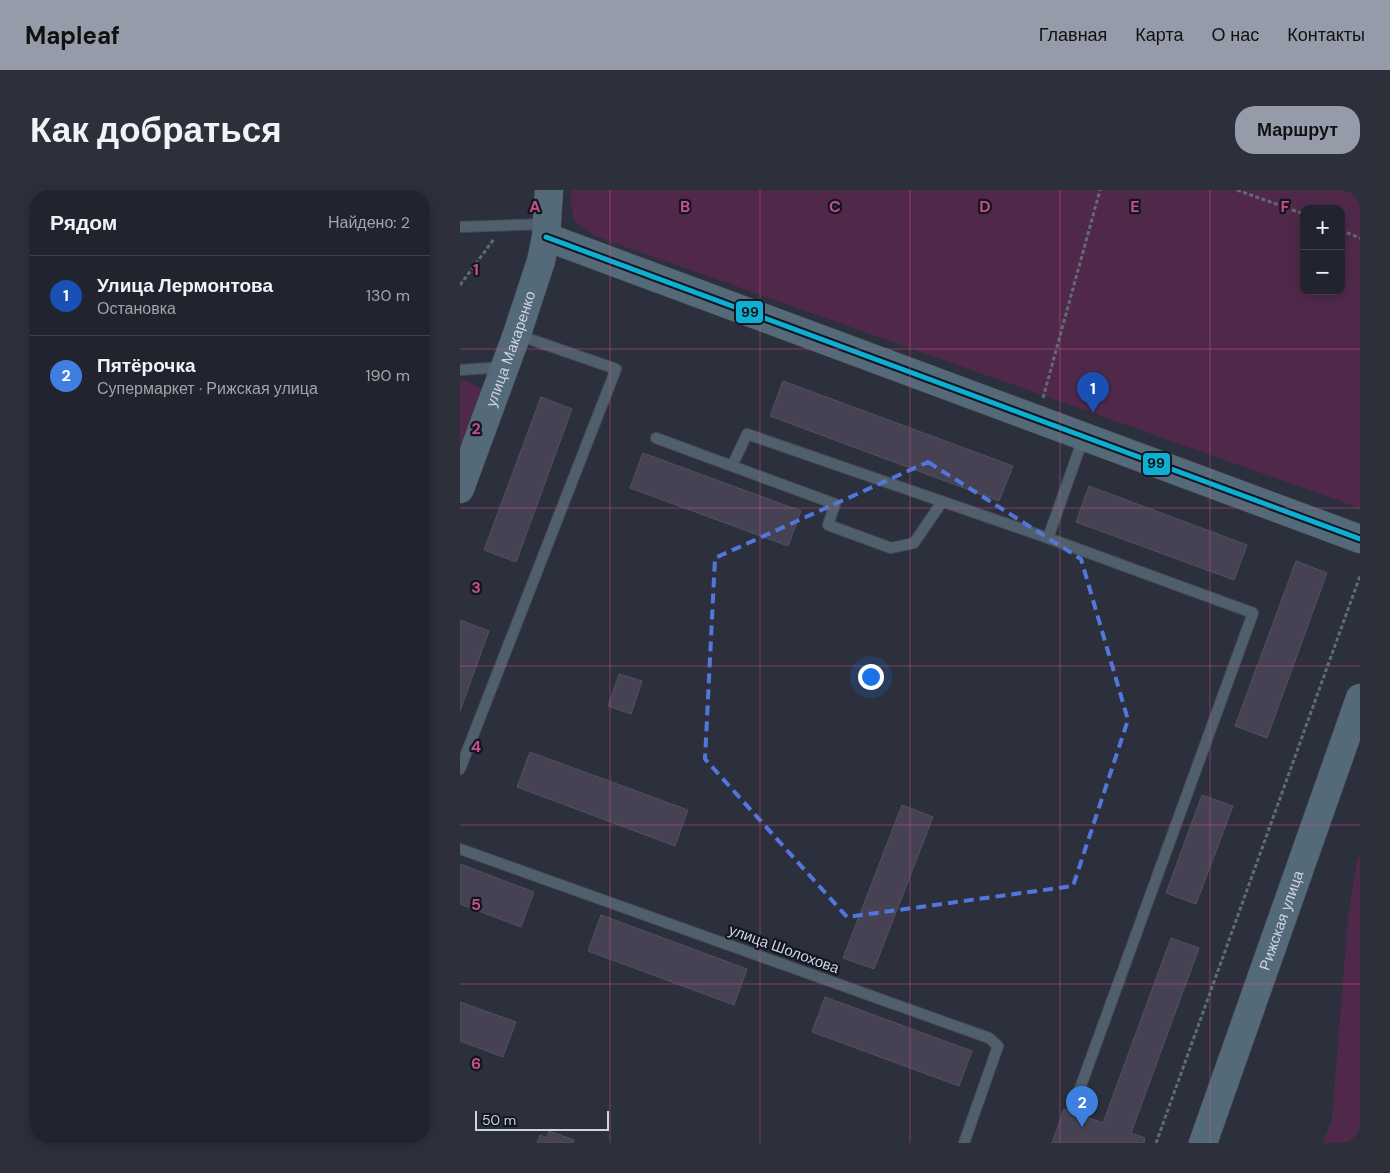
<!DOCTYPE html>
<html lang="ru">
<meta charset="utf-8">
<style>
:root{--surface:#21242e;--page:#2d303a;--text:#f1f3f6;--muted:#a2a4aa;--line:#3e414a;--accent:#959ba9}
body{margin:0;font-family:"DM Sans",sans-serif;background:var(--page);color:var(--text)}
.controls{position:absolute;right:15px;top:15px;display:grid;overflow:hidden;border-radius:10px;box-shadow:0 2px 12px #0003}
.controls button{width:45px;height:45px;display:grid;place-items:center;padding:0;border:0;border-bottom:1px solid var(--line);background:var(--surface);color:var(--text);font:25px sans-serif}
.scale{position:absolute;left:15px;bottom:12px;width:134px;box-sizing:border-box;padding-left:5px;border:2px solid #ced4e3;border-top:0;font-size:14px;line-height:18px;white-space:nowrap;color:#ced4e3;-webkit-text-stroke:4px #121620;paint-order:stroke}
.you{position:absolute;left:410px;top:486px;width:18px;height:18px;margin:-12px;border:4px solid #fff;border-radius:50%;background:#1a73e8;box-shadow:0 0 0 8px #1a73e833}
.badge{display:grid;place-items:center;width:32px;height:32px;border-radius:50%;background:var(--accent);color:#fff;font-size:16px;font-weight:700}
.pin{position:absolute;translate:-50% -41px;filter:drop-shadow(0 1px 2px #0008)}
.pin::after{content:'';position:absolute;top:26px;width:18px;height:15px;background:inherit;clip-path:polygon(0 0,100% 0,50% 100%)}
.list{margin:0;padding:0;list-style:none}
h2{display:flex;justify-content:space-between;align-items:center;height:65px;margin:0;padding:0 20px;font-size:21px}
h2 small{font-size:16px;font-weight:400;color:var(--muted)}
.list li{display:grid;grid-template-columns:32px 1fr auto;gap:15px;align-items:center;box-sizing:border-box;height:80px;padding:0 20px;border-top:1px solid var(--line)}
.list b{display:block;font-size:19px;white-space:nowrap}
.list p{margin:0;font-size:16px;white-space:nowrap;color:var(--muted)}
.list em{font-size:16px;font-style:normal;color:var(--muted)}
.map{position:relative;flex:none;width:900px;height:953px;overflow:hidden;border-radius:20px}
header{display:flex;align-items:center;gap:30px;box-sizing:border-box;height:70px;padding:0 25px;background:var(--accent);color:#111}
header strong{font-size:24px}
nav{display:flex;gap:28px;margin-inline-start:auto;font-size:18px}
.intro{display:flex;align-items:center;justify-content:space-between;box-sizing:border-box;height:120px;padding:0 30px}
h1{margin:0;font-size:35px}
.button{padding:12px 22px;border-radius:20px;background:var(--accent);color:#111;font-size:18px;font-weight:700}
main{display:flex;gap:30px;padding:0 30px}
aside{flex:1;background:var(--surface);border-radius:20px;box-shadow:0 2px 12px #0003}
.map>svg:first-child{display:block}
</style>
<header>
<strong>Mapleaf</strong>
<nav><a>Главная</a><a>Карта</a><a>О нас</a><a>Контакты</a></nav>
</header>
<div class="intro"><h1>Как добраться</h1><a class="button">Маршрут</a></div>
<main>
<aside>
<h2>Рядом<small>Найдено: 2</small></h2>
<ul class="list">
<li><span class="badge" style="background:#1a4fb4">1</span><div><b>Улица Лермонтова</b><p>Остановка</p></div><em>130 m</em></li>
<li><span class="badge" style="background:#3f7fe0">2</span><div><b>Пятёрочка</b><p>Супермаркет · Рижская улица</p></div><em>190 m</em></li>
</ul>
</aside>
<div class="map">
<svg width="900" height="953" viewBox="0 0 900 953">
<rect width="100%" height="100%" fill="#2c303d"/>
<path fill="#50294a" fill-rule="evenodd" d="M111 0H900V318L135 46 114 31 111 13ZM844 19H881V101H844Z
M0 191H7L26 202 0 271Z
M900 664V953H863L872 929 888 728 897 670Z"/>
<path fill="#464254" stroke="#52525d" d="M323 191 553 276 539 311 310 226Z
M81 207 112 219 56 372 24 360Z
M183 263 341 321 328 356 170 298Z
M629 296 787 355 774 390 616 332Z
M836 371 867 383 807 548 775 536Z
M0 430 29 441 0 521Z
M159 484 182 491 171 524 148 516Z
M70 562 228 620 215 656 57 597Z
M742 605 773 616 736 714 706 703Z
M442 615 473 627 414 779 383 768Z
M0 674 74 702 61 737 0 714Z
M141 725 287 779 274 815 128 761Z
M711 748 739 758 671 943 685 948 684 953H592L604 919 643 933Z
M365 807 512 861 499 896 352 842Z
M0 812 56 832 43 867 0 851Z
M89 941 114 950 113 953H77L80 945 87 948Z"/>
<g fill="none" stroke-linecap="round" stroke-linejoin="round">
<g stroke="#484b56" stroke-width="12">
<path id="lane" d="M0 37 86 34
M0 180 44 177
M196 248 375 314 368 335 431 358 454 353 482 312
M272 276 287 244 588 348 793 423 619 901
M588 348 624 246
M0 579 156 179 58 145
M0 659 529 848 538 856 504 953"/>
</g>
<g stroke="#484b56" stroke-width="29">
<g id="secondary">
<path d="M86 47 900 349"/>
<path id="s1" d="M0 299 57 144 81 71 86 47 89 0"/>
<path id="s2" d="M743 953 900 508"/>
</g>
</g>
<path stroke="#606b75" stroke-width="3" stroke-dasharray="4 2.5" stroke-linecap="butt" d="M777 0 844 24
M881 40 900 48
M0 95 34 49
M583 208 640 0
M696 953 900 386"/>
<use href="#lane" stroke="#4f606c" stroke-width="10"/>
<use href="#secondary" stroke="#546a78" stroke-width="28"/>
<g stroke="#121620" stroke-width="9">
<path id="bus-1" d="M86 47 900 349"/>
</g>
<use href="#bus-1" stroke="#0dafd3" stroke-width="5"/>
</g>
<path fill="none" stroke="#5276db" stroke-width="4" stroke-dasharray="10 6" stroke-linejoin="round" d="M468 272 621 369 668 530 613 696 387 727 245 569 255 368Z"/>
<path fill="none" stroke="#c65084" stroke-width="1" stroke-opacity="0.55" d="M150 0V953M300 0V953M450 0V953M600 0V953M750 0V953M0 159H900M0 318H900M0 476H900M0 635H900M0 794H900"/>
<g text-anchor="middle" dominant-baseline="central" stroke-width="4.5" stroke-linejoin="round" paint-order="stroke">
<g font-size="15" fill="#ced4e3" stroke="#121620">
<text stroke="none"><textPath href="#s1" startOffset="149">улица Макаренко</textPath></text>
<text stroke="none"><textPath href="#s2" startOffset="236">Рижская улица</textPath></text>
<text transform="translate(324 759) rotate(20)">улица Шолохова</text>
</g>
</g>
<g font-size="16" text-anchor="middle" font-weight="bold" fill="#c65084" stroke="#121620" stroke-width="4.5" stroke-linejoin="round" paint-order="stroke">
<text x="75" y="22">A</text>
<text x="225" y="22">B</text>
<text x="375" y="22">C</text>
<text x="525" y="22">D</text>
<text x="675" y="22">E</text>
<text x="825" y="22">F</text>
<text x="16" y="85">1</text>
<text x="16" y="244">2</text>
<text x="16" y="403">3</text>
<text x="16" y="562">4</text>
<text x="16" y="720">5</text>
<text x="16" y="879">6</text>
</g>
<g stroke="#121620" stroke-width="2">
<rect x="275" y="110" width="29" height="24" rx="5" fill="#0dafd3"/>
<rect x="682" y="262" width="29" height="24" rx="5" fill="#0dafd3"/>
</g>
<g font-size="14" text-anchor="middle" font-weight="bold" fill="#111">
<text x="290" y="127">99</text>
<text x="696" y="278">99</text>
</g>
</svg>
<div class="controls">
<button>+</button>
<button>−</button>
</div>
<div class="scale">50 m</div>
<div class="you"></div>
<div class="pin badge" style="left:633px;top:223px;background:#1a4fb4">1</div>
<div class="pin badge" style="left:622px;top:937px;background:#3f7fe0">2</div>
</div>
</main>
